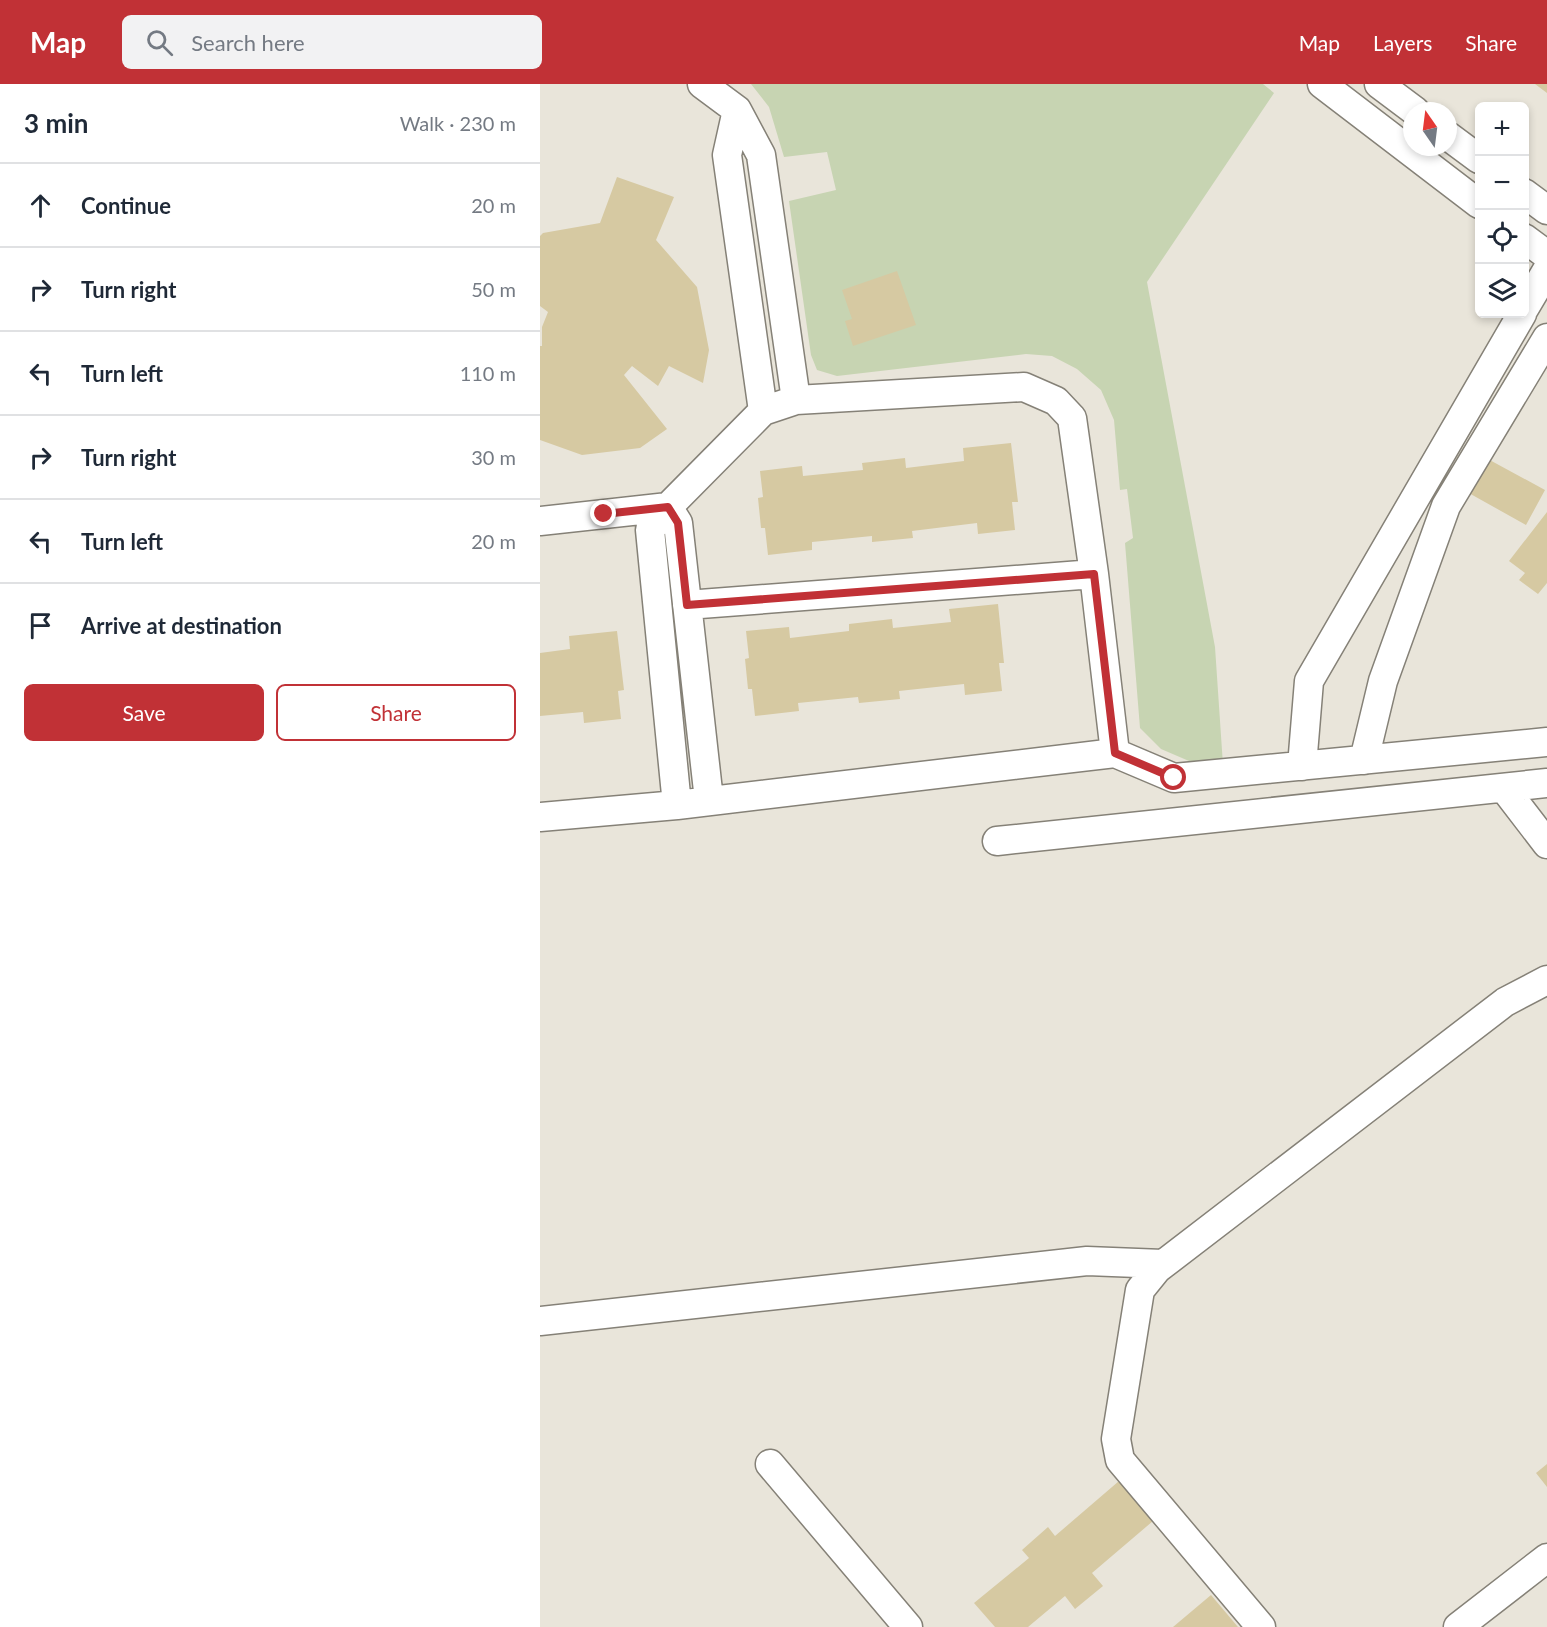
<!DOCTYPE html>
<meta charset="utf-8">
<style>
:root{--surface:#fff;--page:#f2f2f3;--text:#1f2937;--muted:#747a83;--line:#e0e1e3;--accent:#c13136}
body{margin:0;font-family:Lato,sans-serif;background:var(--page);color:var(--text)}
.controls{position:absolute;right:18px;top:18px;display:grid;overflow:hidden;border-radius:9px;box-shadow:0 3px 9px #0003}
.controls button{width:54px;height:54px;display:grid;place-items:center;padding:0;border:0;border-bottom:2px solid var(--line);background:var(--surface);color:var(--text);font:30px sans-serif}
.compass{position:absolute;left:863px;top:18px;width:54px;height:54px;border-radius:50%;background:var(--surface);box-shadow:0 3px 9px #0003;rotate:346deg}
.stop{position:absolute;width:18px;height:18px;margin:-14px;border:4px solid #c13136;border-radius:50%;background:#fff}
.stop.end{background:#c13136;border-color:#fff;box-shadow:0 2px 6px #0008}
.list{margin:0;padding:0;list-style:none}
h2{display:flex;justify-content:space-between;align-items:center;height:78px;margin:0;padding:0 24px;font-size:26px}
h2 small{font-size:20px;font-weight:400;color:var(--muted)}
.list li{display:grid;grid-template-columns:39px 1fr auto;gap:18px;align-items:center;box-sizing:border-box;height:84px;padding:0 24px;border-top:2px solid var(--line)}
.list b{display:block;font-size:22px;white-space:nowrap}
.list em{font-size:20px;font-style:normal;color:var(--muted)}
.actions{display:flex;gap:12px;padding:18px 24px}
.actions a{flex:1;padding:14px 0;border:2px solid var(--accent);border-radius:9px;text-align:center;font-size:21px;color:var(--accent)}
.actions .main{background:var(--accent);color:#fff}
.icon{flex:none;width:33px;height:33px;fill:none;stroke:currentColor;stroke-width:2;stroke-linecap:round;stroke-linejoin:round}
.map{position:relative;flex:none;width:1007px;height:1543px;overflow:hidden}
header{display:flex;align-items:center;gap:36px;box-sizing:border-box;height:84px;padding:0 30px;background:var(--accent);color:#fff}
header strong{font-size:28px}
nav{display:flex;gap:33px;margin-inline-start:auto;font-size:21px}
.search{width:420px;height:54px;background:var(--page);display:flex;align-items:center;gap:15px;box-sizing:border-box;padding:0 21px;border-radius:9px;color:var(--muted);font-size:22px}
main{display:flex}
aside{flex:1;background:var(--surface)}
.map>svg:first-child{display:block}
</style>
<header>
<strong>Map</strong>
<div class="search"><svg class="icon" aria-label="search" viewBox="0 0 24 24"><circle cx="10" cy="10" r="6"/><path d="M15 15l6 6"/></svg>Search here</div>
<nav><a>Map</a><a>Layers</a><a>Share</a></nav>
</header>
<main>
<aside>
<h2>3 min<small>Walk · 230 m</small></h2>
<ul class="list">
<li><svg class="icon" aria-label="ahead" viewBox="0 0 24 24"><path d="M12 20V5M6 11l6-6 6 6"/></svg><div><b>Continue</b></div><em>20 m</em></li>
<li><svg class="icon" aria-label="right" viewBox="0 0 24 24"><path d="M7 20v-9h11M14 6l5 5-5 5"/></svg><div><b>Turn right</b></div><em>50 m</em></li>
<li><svg class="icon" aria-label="left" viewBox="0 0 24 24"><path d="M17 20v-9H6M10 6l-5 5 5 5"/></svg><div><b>Turn left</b></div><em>110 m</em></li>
<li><svg class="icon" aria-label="right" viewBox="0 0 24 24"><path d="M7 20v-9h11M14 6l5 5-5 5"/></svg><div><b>Turn right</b></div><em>30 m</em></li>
<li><svg class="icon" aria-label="left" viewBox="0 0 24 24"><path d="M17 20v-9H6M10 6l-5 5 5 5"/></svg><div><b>Turn left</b></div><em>20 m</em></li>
<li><svg class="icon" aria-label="arrive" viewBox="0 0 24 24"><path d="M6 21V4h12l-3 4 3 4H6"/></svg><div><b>Arrive at destination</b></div></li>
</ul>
<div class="actions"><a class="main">Save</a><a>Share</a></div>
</aside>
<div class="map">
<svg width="1007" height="1543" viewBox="0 0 1007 1543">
<rect width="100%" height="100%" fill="#e9e5da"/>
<path fill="#c7d4b2" d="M211 0H723L734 9 607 198 675 563 683 681 663 683 621 665 600 644 585 459 593 454 587 405 580 406 574 336 561 306 537 285 512 272 486 270 297 292 277 286 271 271 249 117 296 106 287 68 244 73 229 23Z"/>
<path fill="#d6c9a2" d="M995 0H1007V9Z
M77 93 134 113 116 156 157 203 169 266 163 299 129 282 118 302 92 282 84 291 127 345 100 364 42 371 0 356V262H2V243L8 228 0 222V152L3 149 60 139Z
M357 187 376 241 313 262 305 237 312 235 302 206Z
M471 359 478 418H472L475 446 438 450 437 439 372 447 373 454 332 458V452L272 458V466L228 471 225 444H221L218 414 223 413 220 387 262 382 263 392 323 386 322 379 365 374 366 384 424 377 423 364Z
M946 374 1005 406 986 441 927 408Z
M1007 428V499L998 510 979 496 985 489 969 477Z
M458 520 464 579H459L462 607 425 611 424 600 359 607 360 615 319 619 318 613 258 619 259 627 215 632 212 605H208L205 575 209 574 206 547 249 543 250 554 309 547V540L352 535 353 544 411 538 409 525Z
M77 547 84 606 78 607 81 635 44 639 43 628 0 632V569L30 565 29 552Z
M1007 1380V1403L996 1389Z
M579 1397 613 1437 552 1489 563 1502 535 1525 525 1512 488 1543H455L434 1519 489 1474 482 1466 508 1443 515 1452Z
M671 1511 698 1543H633Z"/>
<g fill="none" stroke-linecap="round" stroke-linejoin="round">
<g stroke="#858177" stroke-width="31">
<path id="minor" d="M162 0 197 26 221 71 256 316
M782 0 939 120
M839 0 875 27
M197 26 187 71 223 327
M908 52 939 75
M984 109 1007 126
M984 154 1007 171
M984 225 1007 186
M128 423 138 439 169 716
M0 437 128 423
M147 521 554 490
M824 676 843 597 906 422 1007 254
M762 682 769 597 982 230
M964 704 1007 760
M137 721 110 446 128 423 223 327 256 316 484 303 516 317 532 334 554 490 575 669
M0 733 137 721 575 669 634 694 1007 658
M457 757 1007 699
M0 1237 547 1177 623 1180
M230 1380 368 1543
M721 1543 580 1376 576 1355 600 1206 617 1185 965 918 1007 896
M918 1543 1007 1474"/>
</g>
<use href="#minor" stroke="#fff" stroke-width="28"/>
</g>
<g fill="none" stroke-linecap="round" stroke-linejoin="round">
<path stroke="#c13136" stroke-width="8" d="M64 430 128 423 138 439 147 521 554 490 575 669 634 694"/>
</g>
</svg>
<div class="controls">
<button>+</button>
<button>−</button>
<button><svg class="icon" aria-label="locate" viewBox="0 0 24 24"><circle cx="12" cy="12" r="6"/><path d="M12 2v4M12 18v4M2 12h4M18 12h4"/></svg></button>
<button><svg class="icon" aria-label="layers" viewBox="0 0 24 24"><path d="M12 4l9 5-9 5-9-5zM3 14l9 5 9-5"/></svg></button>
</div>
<svg class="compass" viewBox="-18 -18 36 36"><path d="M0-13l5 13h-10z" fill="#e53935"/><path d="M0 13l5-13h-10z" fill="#747a83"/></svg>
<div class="stop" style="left:634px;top:694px"></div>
<div class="stop end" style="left:64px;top:430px"></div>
</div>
</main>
